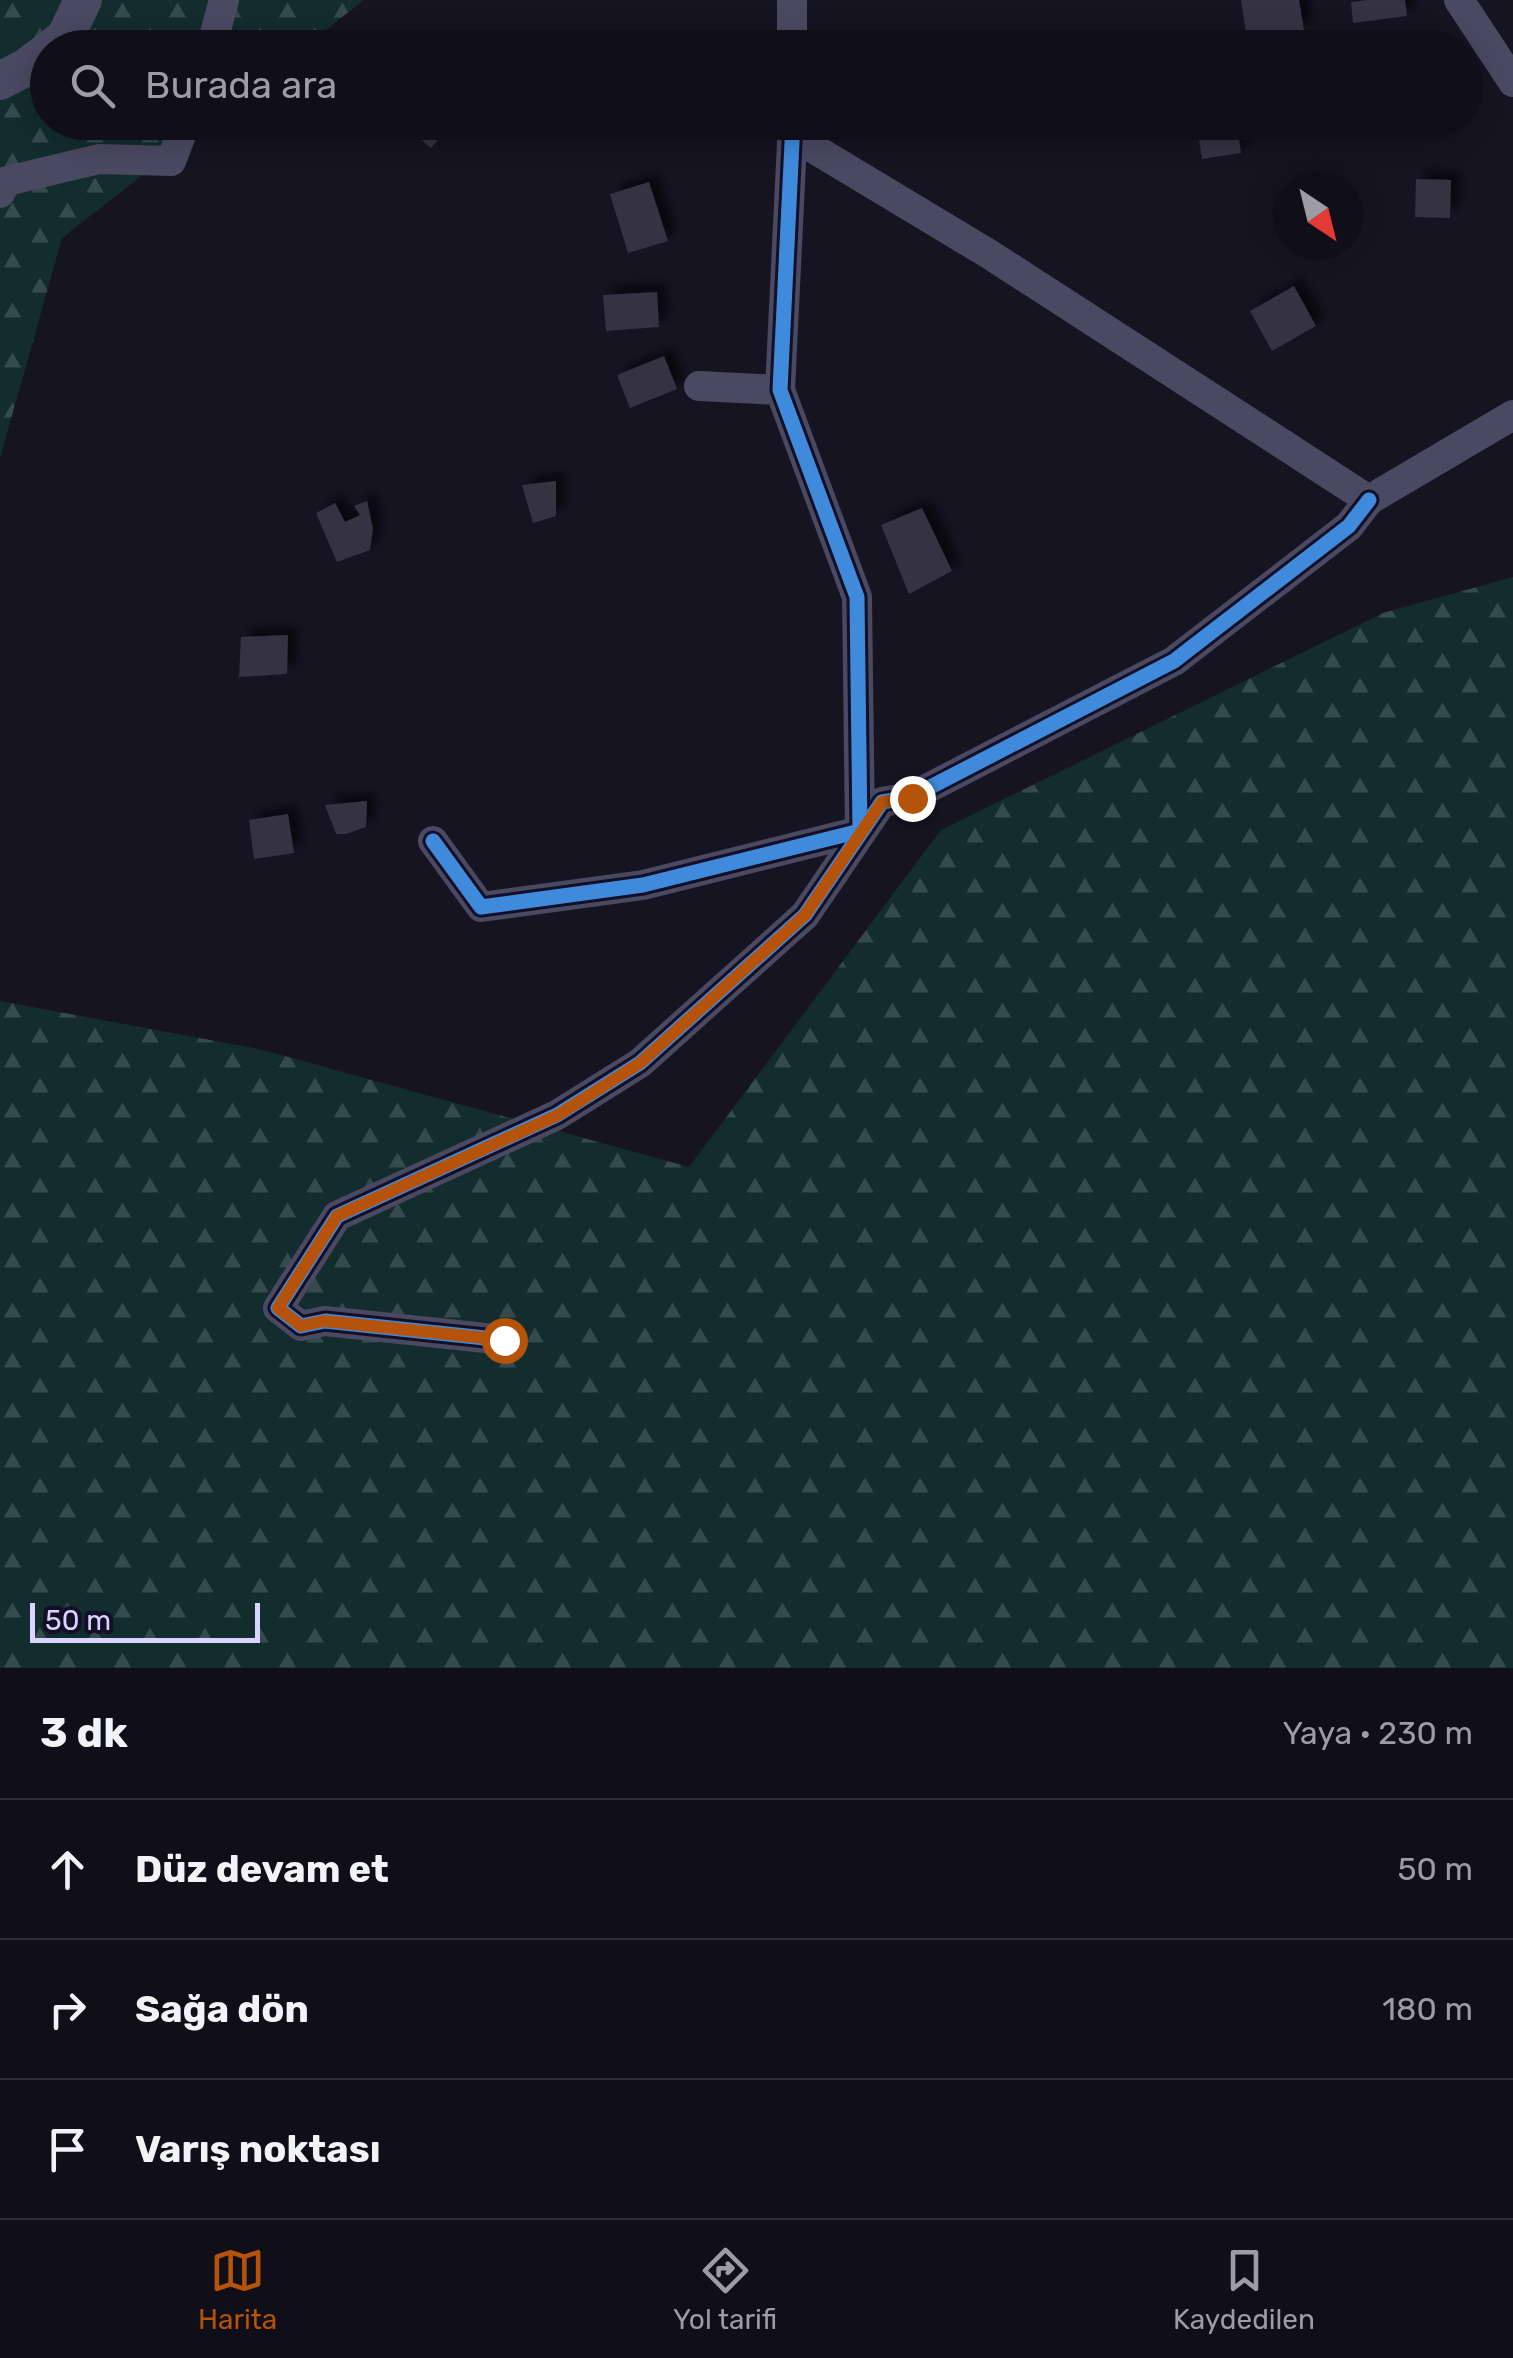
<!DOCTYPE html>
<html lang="tr">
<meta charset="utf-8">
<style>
:root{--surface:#100f19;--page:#191822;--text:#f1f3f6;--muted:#9c9ca2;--line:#302f38;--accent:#b45309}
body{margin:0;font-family:Rubik,sans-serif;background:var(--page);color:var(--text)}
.compass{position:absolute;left:1273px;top:170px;width:90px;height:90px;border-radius:50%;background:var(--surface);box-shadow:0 5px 25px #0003;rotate:145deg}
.scale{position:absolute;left:30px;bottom:25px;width:230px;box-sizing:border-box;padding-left:10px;border:5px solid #d9d4ff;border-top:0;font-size:28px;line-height:35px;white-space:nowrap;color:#d9d4ff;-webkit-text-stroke:8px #130f26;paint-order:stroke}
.stop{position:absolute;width:30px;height:30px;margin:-22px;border:8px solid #b45309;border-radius:50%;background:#fff}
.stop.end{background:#b45309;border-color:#fff;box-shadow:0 2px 10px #0008}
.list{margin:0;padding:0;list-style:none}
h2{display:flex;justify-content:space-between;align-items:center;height:130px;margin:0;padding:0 40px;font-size:42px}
h2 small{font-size:32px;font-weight:400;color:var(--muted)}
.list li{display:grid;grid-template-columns:65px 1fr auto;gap:30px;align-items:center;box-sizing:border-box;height:140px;padding:0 40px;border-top:2px solid var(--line)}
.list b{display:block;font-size:38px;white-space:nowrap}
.list em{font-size:32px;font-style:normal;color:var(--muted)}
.icon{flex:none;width:55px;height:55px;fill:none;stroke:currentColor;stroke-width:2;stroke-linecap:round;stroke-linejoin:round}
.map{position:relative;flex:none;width:1513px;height:1668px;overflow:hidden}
.search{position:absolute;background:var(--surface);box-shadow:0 5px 25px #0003;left:30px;right:30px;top:30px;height:110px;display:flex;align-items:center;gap:25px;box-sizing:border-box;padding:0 35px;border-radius:55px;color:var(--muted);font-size:38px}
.sheet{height:550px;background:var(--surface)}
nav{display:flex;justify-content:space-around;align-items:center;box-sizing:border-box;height:140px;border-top:2px solid var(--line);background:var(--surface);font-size:28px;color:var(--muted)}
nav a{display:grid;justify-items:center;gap:5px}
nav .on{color:var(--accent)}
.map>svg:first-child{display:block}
</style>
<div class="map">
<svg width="1513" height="1668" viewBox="0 0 1513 1668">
<defs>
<pattern id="forest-firs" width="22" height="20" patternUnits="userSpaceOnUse" patternTransform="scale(2.5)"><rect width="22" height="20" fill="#132c2d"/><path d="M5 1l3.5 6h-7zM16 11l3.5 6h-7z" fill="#354a4c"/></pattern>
<filter id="shadow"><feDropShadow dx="9" dy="-9" stdDeviation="5" flood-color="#0009"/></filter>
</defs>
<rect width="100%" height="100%" fill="#161421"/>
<path fill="url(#forest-firs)" d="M0 0H364L304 47 48 48V122L209 123 62 238 0 458Z
M1513 577V1668H0V1001L259 1049 689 1167 941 830 1383 613Z"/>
<path fill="#343243" filter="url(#shadow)" d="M1241 0H1299L1304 30 1247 39Z
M1367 0H1405L1407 16 1353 23 1351 2Z
M400 122H444L449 127 431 148Z
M1237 126 1241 153 1202 159 1198 132Z
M1416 179 1451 180 1450 218 1415 217Z
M649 182 668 241 628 253 610 194Z
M1294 286 1316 326 1272 351 1250 311Z
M657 292 659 327 606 331 603 295Z
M664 356 677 389 630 408 617 375Z
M556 481V516L533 523 522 485Z
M367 501 373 529 370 550 337 562 316 513 335 503 345 522 360 515 354 506Z
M922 508 952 571 909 594 881 525Z
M288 635 287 674 239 677 241 637Z
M367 801 366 827 346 834H336L325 805Z
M288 814 294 853 254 859 249 820Z"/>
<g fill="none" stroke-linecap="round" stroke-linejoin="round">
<path stroke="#4a4962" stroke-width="30" d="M792 0V48
M1459 0 1513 82
M211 48 224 0
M793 136 989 254 1369 500 1513 415
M0 193 7 181 99 159 171 161 186 122
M699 386 780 390
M433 841 481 907 643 885 860 831 857 597 780 390 793 122
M504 1340 325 1321 301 1326 278 1308 337 1216 557 1115 640 1063 805 915 882 802 911 797 1174 661 1349 526 1369 500"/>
<path stroke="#4a4962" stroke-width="38" d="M52 48 66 36 83 0
M0 81 25 68 48 51"/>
<g stroke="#130f26" stroke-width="21">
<path id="cycleway" d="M433 841 481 907 643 885 860 831 857 597 780 390 793 122
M504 1340 325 1321 301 1326 278 1308 337 1216 557 1115 640 1063 805 915 882 802 911 797 1174 661 1349 526 1369 500"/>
</g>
<use href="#cycleway" stroke="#408adc" stroke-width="15"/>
</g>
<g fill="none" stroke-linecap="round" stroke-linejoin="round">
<path stroke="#b45309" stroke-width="12" d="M504 1340 324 1321 301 1326 278 1308 337 1216 558 1115 640 1063 805 915 882 802 912 798"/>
</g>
</svg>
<svg class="compass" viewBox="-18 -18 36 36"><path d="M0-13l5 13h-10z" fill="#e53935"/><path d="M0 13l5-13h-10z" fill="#9c9ca2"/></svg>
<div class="scale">50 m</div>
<div class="stop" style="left:504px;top:1340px"></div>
<div class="stop end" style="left:912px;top:798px"></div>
<div class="search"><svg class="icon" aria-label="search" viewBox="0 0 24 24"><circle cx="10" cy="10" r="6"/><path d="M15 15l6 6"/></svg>Burada ara</div>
</div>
<section class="sheet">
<h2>3 dk<small>Yaya · 230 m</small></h2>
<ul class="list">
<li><svg class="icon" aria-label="ahead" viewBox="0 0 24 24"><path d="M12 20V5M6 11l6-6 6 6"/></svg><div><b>Düz devam et</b></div><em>50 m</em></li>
<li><svg class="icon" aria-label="right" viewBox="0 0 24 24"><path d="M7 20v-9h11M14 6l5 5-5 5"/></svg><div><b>Sağa dön</b></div><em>180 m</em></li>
<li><svg class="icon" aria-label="arrive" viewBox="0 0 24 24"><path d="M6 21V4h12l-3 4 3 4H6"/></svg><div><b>Varış noktası</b></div></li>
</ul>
</section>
<nav>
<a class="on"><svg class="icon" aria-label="map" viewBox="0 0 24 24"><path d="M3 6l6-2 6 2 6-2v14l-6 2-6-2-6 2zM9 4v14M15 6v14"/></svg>Harita</a>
<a><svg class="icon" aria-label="directions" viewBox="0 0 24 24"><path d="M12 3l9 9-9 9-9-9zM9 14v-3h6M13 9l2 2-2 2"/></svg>Yol tarifi</a>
<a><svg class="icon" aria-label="saved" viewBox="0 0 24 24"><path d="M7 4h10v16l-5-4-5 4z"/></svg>Kaydedilen</a>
</nav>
